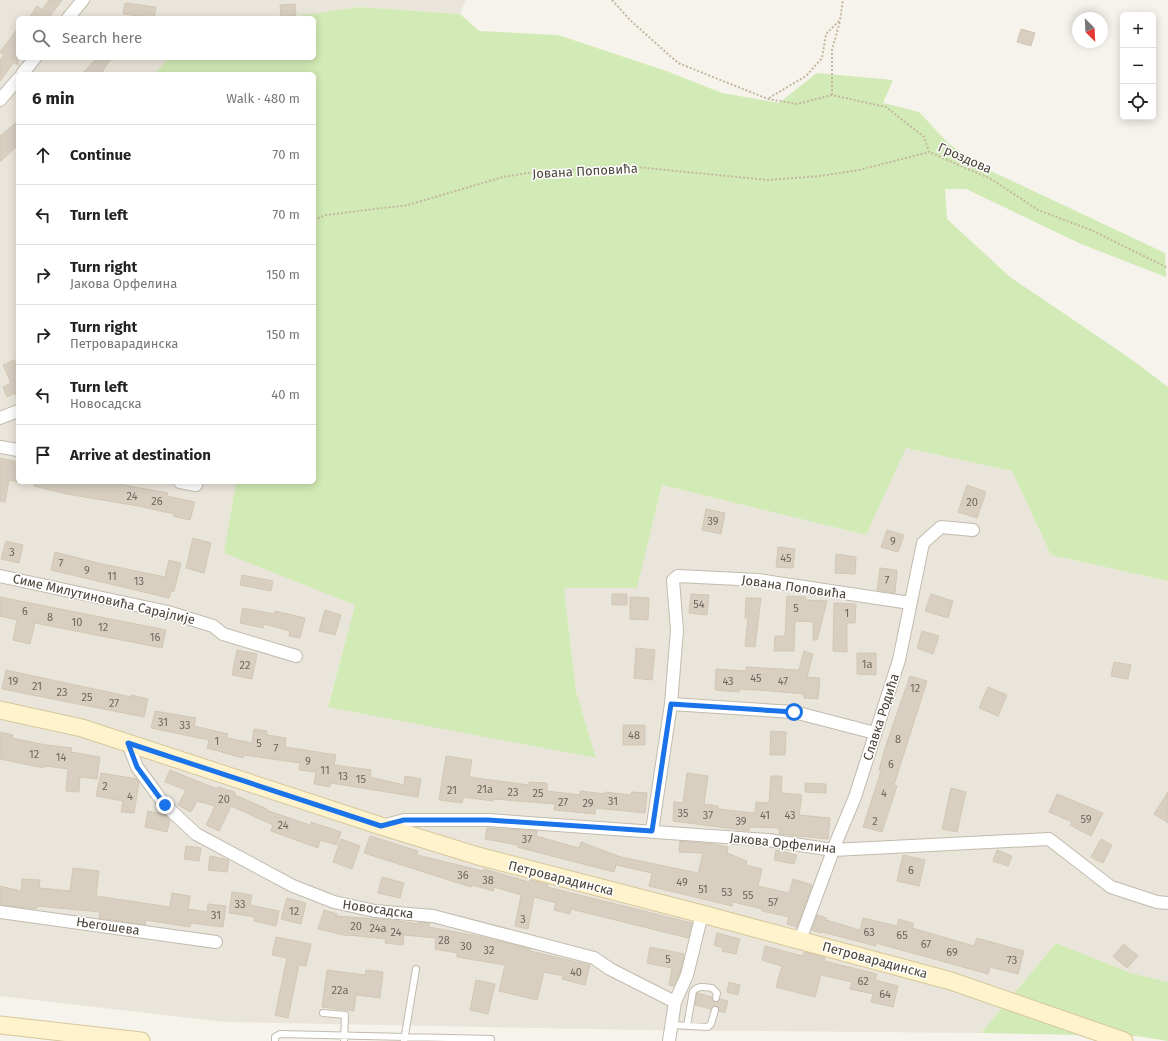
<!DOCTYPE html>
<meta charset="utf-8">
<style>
:root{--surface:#fff;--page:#f6f6f6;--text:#222;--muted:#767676;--line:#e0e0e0}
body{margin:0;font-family:"Fira Sans",sans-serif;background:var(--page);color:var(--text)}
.controls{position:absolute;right:12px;top:12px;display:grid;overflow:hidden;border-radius:6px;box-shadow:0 2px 10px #0003}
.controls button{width:36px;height:36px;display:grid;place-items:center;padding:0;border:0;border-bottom:1px solid var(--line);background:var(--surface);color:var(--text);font:20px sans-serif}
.compass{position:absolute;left:1072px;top:12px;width:36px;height:36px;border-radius:50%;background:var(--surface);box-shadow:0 2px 10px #0003;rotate:156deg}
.stop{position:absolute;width:12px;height:12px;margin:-9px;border:3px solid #1a73e8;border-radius:50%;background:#fff}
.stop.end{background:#1a73e8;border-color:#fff;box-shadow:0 1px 4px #0008}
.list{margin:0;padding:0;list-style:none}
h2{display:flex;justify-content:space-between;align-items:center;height:52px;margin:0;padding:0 16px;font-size:17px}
h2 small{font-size:13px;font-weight:400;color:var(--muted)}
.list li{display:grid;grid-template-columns:26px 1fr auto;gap:12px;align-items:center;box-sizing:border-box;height:60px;padding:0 16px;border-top:1px solid var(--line)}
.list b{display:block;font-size:15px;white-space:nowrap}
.list p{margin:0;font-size:13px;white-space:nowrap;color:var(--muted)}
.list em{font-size:13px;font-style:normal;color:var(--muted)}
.icon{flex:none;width:22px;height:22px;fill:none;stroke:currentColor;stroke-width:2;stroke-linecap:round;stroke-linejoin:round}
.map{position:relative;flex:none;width:1168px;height:1041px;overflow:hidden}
.search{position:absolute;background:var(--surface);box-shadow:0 2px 10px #0003;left:16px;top:16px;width:300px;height:44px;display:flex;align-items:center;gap:10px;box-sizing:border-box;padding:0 14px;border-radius:6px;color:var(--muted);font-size:15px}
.panel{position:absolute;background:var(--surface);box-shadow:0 2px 10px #0003;left:16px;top:72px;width:300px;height:412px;border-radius:6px}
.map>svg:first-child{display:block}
</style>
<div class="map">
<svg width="1168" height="1041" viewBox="0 0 1168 1041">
<rect width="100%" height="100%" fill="#f6f3ec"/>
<path fill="#eae5da" d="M0 0H466L460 14 359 7 282 18H18V58H168L155 74H18V482H236L225 553 355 605 328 706 596 758 576 691 564 588H637L662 485 866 535 905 448 1012 471 1051 555 1168 581V982L1131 973 1056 943 981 1033 643 1030 225 1022 0 996Z"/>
<path fill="#d2eab5" d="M359 7 460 14 479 31 558 35 669 72 722 93 779 103 817 73 893 80 883 103 919 112 949 144 987 169 1165 253 1166 277 1081 244 966 189H945L947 219 1010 277 1131 359 1168 387V581L1051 555 1012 471 906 448 866 535 662 485 637 588H564L576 691 596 758 328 707 355 605 224 553 236 482H314V74H155L168 58H314V18H282Z
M1056 943 1131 973 1168 982V1041L1136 1036 981 1033Z"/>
<path fill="#d8cfc1" stroke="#d3c7b4" d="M49 0H62L50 16 53 18H29L37 6 42 10Z
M125 3 156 7 154 18 123 14Z
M295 4 296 15 281 17 280 5Z
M18 28V65L14 62 0 81V60L4 55 0 52Z
M1021 29 1035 33 1031 46 1017 42Z
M97 58H111L101 74H82Z
M18 121V145L0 162V136Z
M14 360 18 369V400L15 393 7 397 3 387 11 383 3 365Z
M0 458 18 462V482L9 480 5 502 0 501Z
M34 482H107L168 493 167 496 195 502 190 520 173 516 174 514 138 506 67 494 34 486Z
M967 485 986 492 977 518 958 512Z
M706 509 725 513 721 534 702 530Z
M887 530 904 535 898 552 881 547Z
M193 538 211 543 204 573 186 568Z
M6 541 23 545 19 563 1 559Z
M778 547 795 549 793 568 776 567Z
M55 552 98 563 165 577 169 560 181 563 174 591H171L169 598 51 570Z
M836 554 856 557 855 574 835 573Z
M880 568 897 570 895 593 877 590Z
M242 575 273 581 271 591 240 585Z
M612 594H627V605H612Z
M691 594 709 595 707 615 689 613Z
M931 594 953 601 948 618 925 611Z
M787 596 806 597V600L827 601 817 640H813V622L795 621 794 651H774L775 636H785Z
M0 597 166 630 162 648 35 623 30 644 13 640 17 620 0 616Z
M630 597 649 598 648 620 630 619Z
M746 598H761L755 647 745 646 748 618H745Z
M834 603 856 604 855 623H847V652L833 651Z
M243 608 274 614 275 611 305 618 300 638 289 636 290 631 264 624 263 628 240 623Z
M325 610 341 615 335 635 319 631Z
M922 631 939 636 933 654 917 648Z
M636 648 655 650 652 680 634 678Z
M237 650 257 654 252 679 232 675Z
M804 651 813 654 807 677 820 678 818 699 804 698V694L771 691 739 689V692L715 690 716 669 746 671V667L799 670Z
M857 653H876V675L857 674Z
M1114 662 1131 665 1128 679 1111 676Z
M6 670 131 697V695L148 699 144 717 2 689Z
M910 676 927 681 894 785 897 786 882 832 863 827 881 771 879 770 886 745Z
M988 687 1007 695 998 716 979 708Z
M155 711 196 718 194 726 228 734 227 738 252 743 254 729 267 731V735L286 738 285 747 336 755 334 765 371 770 370 777 404 785 405 776 421 779 418 797 331 783 330 787 314 784 316 772 299 770 300 763 244 755 243 758 207 748 209 740 151 728Z
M623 725H645V745H623Z
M771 731 786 732 785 755H770Z
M0 732 13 735 12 738 46 745 72 748 71 752 100 757 97 779 80 777 79 792 66 791 68 769 45 766 44 768 0 759Z
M446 756 472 760 469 777 529 785V782L547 783V791L580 795V791L605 794V792L631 795 632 792 647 793 645 813 596 808 595 814 554 810 555 804 493 799V801L463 797 462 803 439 800Z
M170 770 217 789 218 787 235 792V795L267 809 266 810 310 825 311 822 341 832 337 845 320 840 318 848 304 843 271 831 273 825 231 806 219 831 206 825 215 806 197 801 191 812 178 805 186 790 165 782Z
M101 773 137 779 139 782 134 813 121 812 123 801 96 796Z
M687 773 708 776 704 804 718 806V809L755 813 756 802 769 803 771 776H782L781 793 802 795 799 815 830 818 828 839 779 834V828L750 827 749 831 673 821 674 802 683 803Z
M805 783 826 784V793L805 792Z
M951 788 966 792 957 832 942 829Z
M1168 792V823L1154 814Z
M1057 794 1103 813 1091 836 1070 825 1072 822 1049 812Z
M148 811 165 815 170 820 167 832 145 827Z
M487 828 537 831 536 836 579 848 581 842 621 857 698 873 703 853 679 852 680 841 713 844 728 847 727 853 747 861 746 865 762 869 758 886 789 893 793 879 812 885 797 927 787 924 789 917 762 911V909L733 902 732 906 649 886 652 873 616 865 614 872 517 847 518 845 485 839Z
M370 836 418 851 417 855 483 871 484 869 529 882 530 880 548 884 547 887 692 923 688 938 571 909 570 914 554 910 556 903 534 897 528 929 515 926 521 895 494 887 493 891 472 885 471 887 364 853Z
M341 839 360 846 352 869 333 862Z
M1101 839 1112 845 1103 863 1091 857Z
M186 846 201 848 199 861 184 859Z
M776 850 797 855 794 864 774 860Z
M997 850 1012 856 1008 866 993 861Z
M903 855 925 860 919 886 897 881Z
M210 856 229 860 227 872 208 870Z
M73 868 99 871 96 896 170 907 172 893 190 896 188 909 207 912 208 904 226 906 223 927 191 923 190 927 146 920 145 925 99 918 100 912 37 906V909L0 905V886L21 891 22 879 40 880 39 888 70 891Z
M382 877 404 883 400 898 378 893Z
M232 892 252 895 250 905 279 911 276 926 254 921 255 917 229 913Z
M287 898 306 903 301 924 281 919Z
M324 910 337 914 336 916 392 920 418 924V922L430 923 429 927 482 937 531 949 530 951 590 965 585 985 562 979 564 976 544 972 537 1000 499 991 505 965 457 957V953L435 949 436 938 404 935 403 945 385 943 386 939 348 935V936L318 929Z
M817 915 827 918 826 920 860 930 863 918 897 926 899 919 914 924 912 928 974 946 977 938 1024 951 1018 974 990 967 988 974 876 943V946L822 932 821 933 812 930Z
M717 933 740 939 736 954 722 951 723 948 714 945Z
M276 937 311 944 306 966 299 965 288 1018 275 1015 287 958 272 955Z
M1124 944 1138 956 1127 968 1113 956Z
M765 946 802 956 804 952 825 957 824 961 877 974 875 980 898 986 893 1007 871 1002 873 994 850 989 852 982 821 975 815 997 776 987 782 966 762 960Z
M650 947 684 954 680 973 674 986 669 985 672 968 647 963Z
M327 970 365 975 366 970 383 972 380 998 356 995 354 1011 322 1007Z
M476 980 495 984 488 1014 470 1010Z
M729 982 740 985 738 995 727 992Z
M697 993 712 997 715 1002 720 999 728 1001 725 1013 719 1011 718 1007 716 1006 711 1009 695 1005Z"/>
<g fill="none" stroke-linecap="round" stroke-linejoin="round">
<g stroke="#c2bbae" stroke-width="8">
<path id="lane" d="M323 1013 345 1015 344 1041
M672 1025 708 1027 711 1024 715 1010
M687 1026 693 991C699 985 705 987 712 988L717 993 716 998
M275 1041V1037L280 1034 491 1039
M404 1041 416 969"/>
</g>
<g stroke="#c2bbae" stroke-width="14">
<path id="street" d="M68 18 83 0
M22 74 35 58
M0 100 18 79
M0 418 18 411
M0 447 18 450
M180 482 196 485
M0 576 168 612 213 626 223 634 296 656
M671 704 794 712 875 733
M128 743 137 767 165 805 196 834 293 886 334 902 375 911 433 916 594 958 610 969 675 1002 669 1041
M382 826 404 820H488L768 840 833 850 1049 839 1111 887 1157 902 1168 903
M652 831 671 704 677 630 673 580 678 576 758 580 910 603
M0 912 216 942
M800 940 837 840 855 797 899 660 923 543 941 527 973 530
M675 1002 687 975 702 914"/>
</g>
<g stroke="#d6c79b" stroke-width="19">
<path id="secondary" d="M0 710 82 728 381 826 478 856 702 914 951 981 1124 1041
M0 1025 141 1041"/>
</g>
<path stroke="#c4b79f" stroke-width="2" stroke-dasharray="2 2" stroke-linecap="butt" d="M612 0 631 21 678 63 768 99 797 104 832 95 886 107 924 137 929 152 991 179 1038 210 1091 230 1168 268
M832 95V50L840 21
M769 98 806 76 822 58 826 34 840 20 843 0
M314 220 326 215 408 205 503 177 534 172 626 166 768 180 820 176 859 170 929 152"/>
<use href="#lane" stroke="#fff" stroke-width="6"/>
<use href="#street" stroke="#fff" stroke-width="12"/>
<use href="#secondary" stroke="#fff3cd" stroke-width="17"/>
</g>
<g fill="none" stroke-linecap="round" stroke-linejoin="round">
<path stroke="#1a73e8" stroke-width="5" d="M165 805 137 767 128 743 381 826 404 820H488L652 831 671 704 794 712"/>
</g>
<g text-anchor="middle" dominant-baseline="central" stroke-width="3" stroke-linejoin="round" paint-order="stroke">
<g font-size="11" fill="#6e675b">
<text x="132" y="496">24</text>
<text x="157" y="501">26</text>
<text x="972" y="502">20</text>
<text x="713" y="521">39</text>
<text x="893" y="541">9</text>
<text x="12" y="552">3</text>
<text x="786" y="558">45</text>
<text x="61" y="563">7</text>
<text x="87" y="570">9</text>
<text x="112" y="576">11</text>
<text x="887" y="580">7</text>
<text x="139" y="581">13</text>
<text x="699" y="604">54</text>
<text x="796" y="608">5</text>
<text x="25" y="611">6</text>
<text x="847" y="613">1</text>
<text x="50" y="617">8</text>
<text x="77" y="622">10</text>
<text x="103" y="627">12</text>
<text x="155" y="637">16</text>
<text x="867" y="664">1a</text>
<text x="245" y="665">22</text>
<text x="756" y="678">45</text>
<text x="13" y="681">19</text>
<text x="728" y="681">43</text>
<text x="783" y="681">47</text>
<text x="37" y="686">21</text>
<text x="915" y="688">12</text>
<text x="62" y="692">23</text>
<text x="87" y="697">25</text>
<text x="114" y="703">27</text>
<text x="163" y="722">31</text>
<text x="185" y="725">33</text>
<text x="634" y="735">48</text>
<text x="898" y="739">8</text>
<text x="217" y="741">1</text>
<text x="259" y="743">5</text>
<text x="276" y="748">7</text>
<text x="34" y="754">12</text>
<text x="61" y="757">14</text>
<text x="308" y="761">9</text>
<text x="891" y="764">6</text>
<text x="325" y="770">11</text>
<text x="343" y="776">13</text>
<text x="361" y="779">15</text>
<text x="105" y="786">2</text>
<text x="485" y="789">21a</text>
<text x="452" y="790">21</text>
<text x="513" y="792">23</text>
<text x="538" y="793">25</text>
<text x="884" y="793">4</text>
<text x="130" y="796">4</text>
<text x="224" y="799">20</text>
<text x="613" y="801">31</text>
<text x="563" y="802">27</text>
<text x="588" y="803">29</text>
<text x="683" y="813">35</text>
<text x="708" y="815">37</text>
<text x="765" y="815">41</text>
<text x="790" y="815">43</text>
<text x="1086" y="819">59</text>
<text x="741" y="821">39</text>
<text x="875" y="821">2</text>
<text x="283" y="825">24</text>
<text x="527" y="839">37</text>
<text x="911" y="870">6</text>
<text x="463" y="875">36</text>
<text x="488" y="880">38</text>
<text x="682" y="882">49</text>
<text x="703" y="889">51</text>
<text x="727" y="892">53</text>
<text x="748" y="895">55</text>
<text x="773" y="902">57</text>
<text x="240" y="904">33</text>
<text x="294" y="911">12</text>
<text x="216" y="915">31</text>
<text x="523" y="919">3</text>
<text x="356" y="926">20</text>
<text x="378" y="928">24a</text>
<text x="396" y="932">24</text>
<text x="869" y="932">63</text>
<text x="902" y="935">65</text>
<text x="444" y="940">28</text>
<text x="926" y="944">67</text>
<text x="466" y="946">30</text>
<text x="489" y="950">32</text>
<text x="952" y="952">69</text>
<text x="668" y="959">5</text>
<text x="1012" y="960">73</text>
<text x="576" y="972">40</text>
<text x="863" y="981">62</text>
<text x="340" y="990">22a</text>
<text x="885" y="994">64</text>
</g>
<g font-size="13" fill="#4b4439" stroke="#fff">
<text transform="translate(965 158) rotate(24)">Гроздова</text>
<text transform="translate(585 171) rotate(-3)">Јована Поповића</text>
<text transform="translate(794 587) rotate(8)">Јована Поповића</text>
<text transform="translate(104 599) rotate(13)">Симе Милутиновића Сарајлије</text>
<text transform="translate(881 717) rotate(-72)">Славка Родића</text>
<text transform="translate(783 843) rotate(6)">Јакова Орфелина</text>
<text transform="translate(561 878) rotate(14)">Петроварадинска</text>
<text transform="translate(378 909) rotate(8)">Новосадска</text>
<text transform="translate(108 926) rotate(8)">Његошева</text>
<text transform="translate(875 960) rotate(15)">Петроварадинска</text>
</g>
</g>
</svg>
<div class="controls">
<button>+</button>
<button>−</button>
<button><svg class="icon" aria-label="locate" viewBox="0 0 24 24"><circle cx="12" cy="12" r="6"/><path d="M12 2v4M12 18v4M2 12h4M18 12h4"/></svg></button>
</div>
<svg class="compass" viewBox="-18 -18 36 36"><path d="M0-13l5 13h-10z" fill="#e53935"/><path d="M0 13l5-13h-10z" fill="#767676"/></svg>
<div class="stop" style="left:794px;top:712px"></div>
<div class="stop end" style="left:165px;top:805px"></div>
<div class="search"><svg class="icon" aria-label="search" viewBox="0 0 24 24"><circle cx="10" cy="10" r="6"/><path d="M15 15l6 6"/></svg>Search here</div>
<section class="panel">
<h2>6 min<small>Walk · 480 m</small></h2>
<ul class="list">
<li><svg class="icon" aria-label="ahead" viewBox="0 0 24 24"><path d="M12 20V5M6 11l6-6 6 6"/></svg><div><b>Continue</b></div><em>70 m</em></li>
<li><svg class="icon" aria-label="left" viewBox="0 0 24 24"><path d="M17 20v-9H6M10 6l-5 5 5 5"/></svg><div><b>Turn left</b></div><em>70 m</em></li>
<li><svg class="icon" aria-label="right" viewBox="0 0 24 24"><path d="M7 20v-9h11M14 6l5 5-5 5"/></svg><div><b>Turn right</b><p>Јакова Орфелина</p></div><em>150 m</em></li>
<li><svg class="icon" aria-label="right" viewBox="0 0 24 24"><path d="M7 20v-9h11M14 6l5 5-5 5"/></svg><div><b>Turn right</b><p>Петроварадинска</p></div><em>150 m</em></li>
<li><svg class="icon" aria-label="left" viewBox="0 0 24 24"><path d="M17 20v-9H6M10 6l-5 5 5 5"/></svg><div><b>Turn left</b><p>Новосадска</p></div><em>40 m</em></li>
<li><svg class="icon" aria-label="arrive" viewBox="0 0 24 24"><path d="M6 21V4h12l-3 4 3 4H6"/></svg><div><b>Arrive at destination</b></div></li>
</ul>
</section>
</div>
